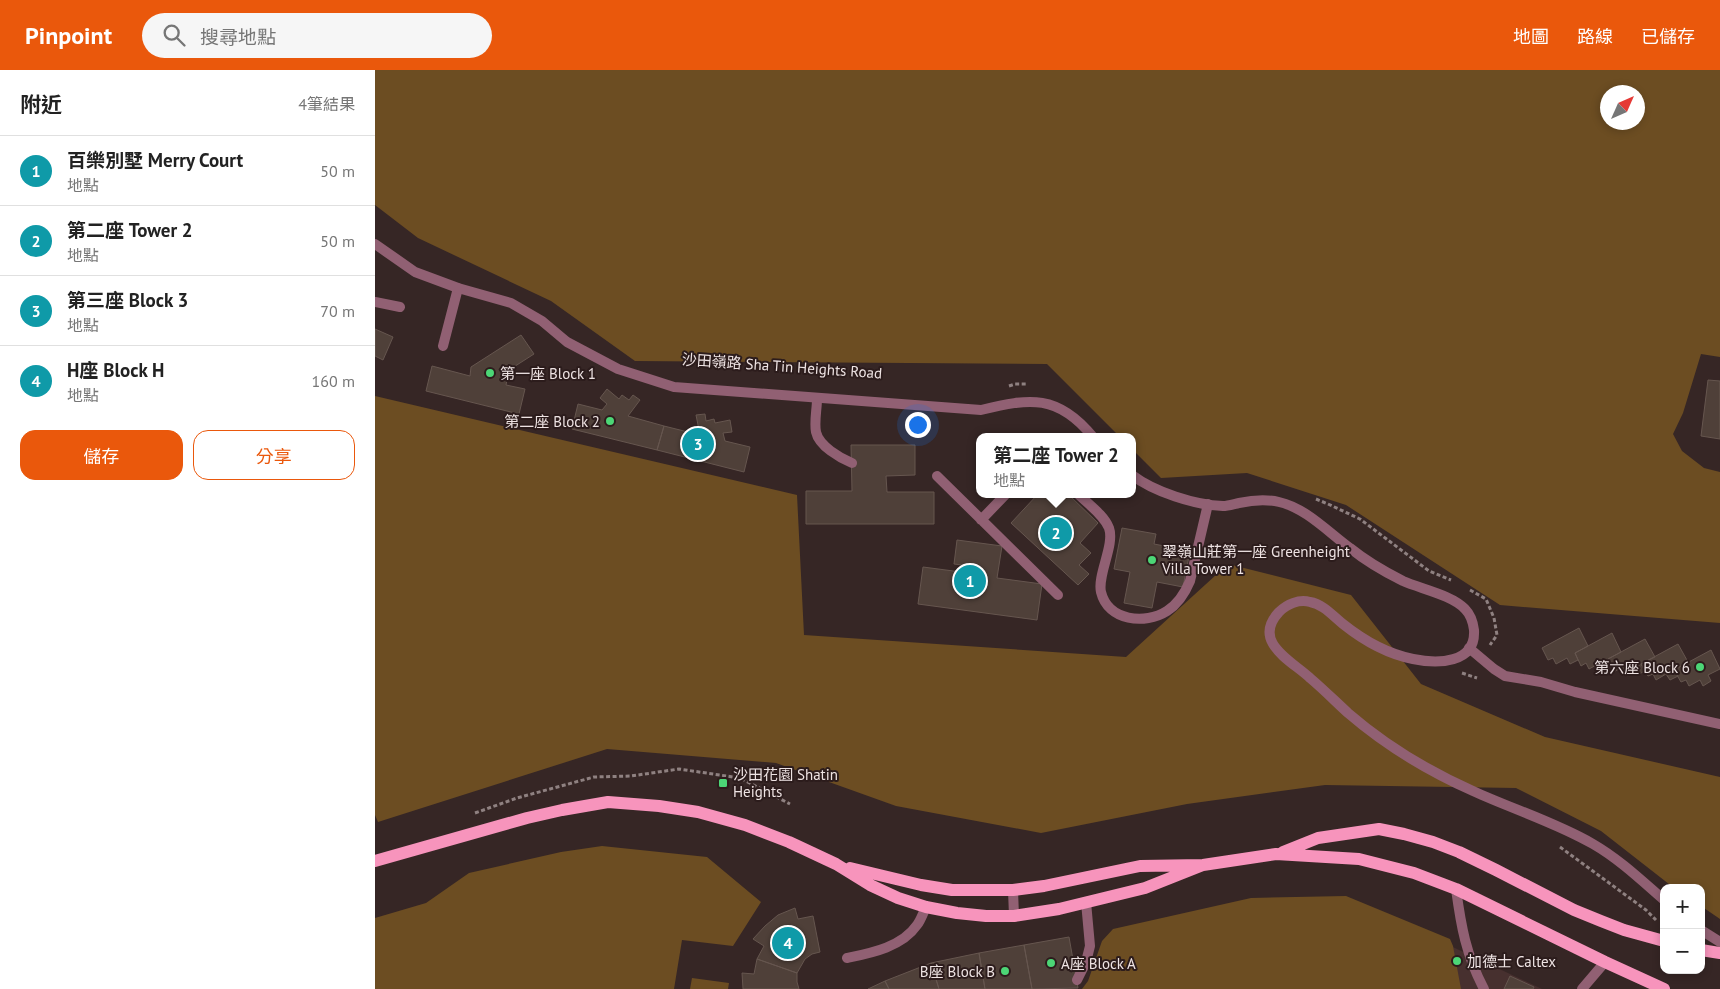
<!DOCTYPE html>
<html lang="zh-TW">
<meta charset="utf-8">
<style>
:root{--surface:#fff;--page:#f6f6f6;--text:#222;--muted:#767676;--line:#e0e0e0;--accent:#ea580c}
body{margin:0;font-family:"PT Sans","Noto Sans TC",sans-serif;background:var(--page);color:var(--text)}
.controls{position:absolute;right:15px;bottom:15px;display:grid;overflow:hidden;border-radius:10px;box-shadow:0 2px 8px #0003}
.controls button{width:45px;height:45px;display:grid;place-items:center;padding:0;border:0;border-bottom:1px solid var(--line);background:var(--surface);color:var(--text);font:25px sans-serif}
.compass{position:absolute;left:1225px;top:15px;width:45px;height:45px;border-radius:50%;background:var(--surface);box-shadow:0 2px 8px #0003;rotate:45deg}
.you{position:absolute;left:542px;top:354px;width:18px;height:18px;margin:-12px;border:4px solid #fff;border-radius:50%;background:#1a73e8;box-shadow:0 0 0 8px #1a73e833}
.badge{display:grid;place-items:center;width:32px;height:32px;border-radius:50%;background:var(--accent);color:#fff;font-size:16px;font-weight:700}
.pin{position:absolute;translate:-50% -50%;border:2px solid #fff;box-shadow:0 1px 5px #0006}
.popup{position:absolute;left:601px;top:363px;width:160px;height:65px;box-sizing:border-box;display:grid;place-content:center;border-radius:10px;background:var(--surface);filter:drop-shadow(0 1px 4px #0005);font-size:16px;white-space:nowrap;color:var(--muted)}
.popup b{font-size:19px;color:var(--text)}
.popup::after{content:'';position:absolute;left:50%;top:100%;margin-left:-10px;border:10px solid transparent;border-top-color:var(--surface)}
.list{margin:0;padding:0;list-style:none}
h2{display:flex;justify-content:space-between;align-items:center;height:65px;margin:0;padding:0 20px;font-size:21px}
h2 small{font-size:16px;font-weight:400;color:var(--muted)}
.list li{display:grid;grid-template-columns:32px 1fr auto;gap:15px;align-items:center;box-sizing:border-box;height:70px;padding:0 20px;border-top:1px solid var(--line)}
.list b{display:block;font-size:19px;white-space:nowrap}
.list p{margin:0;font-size:16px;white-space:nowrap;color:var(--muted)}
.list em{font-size:16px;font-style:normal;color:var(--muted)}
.actions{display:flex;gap:10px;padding:15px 20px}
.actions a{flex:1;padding:11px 0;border:1px solid var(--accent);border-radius:15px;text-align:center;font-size:18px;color:var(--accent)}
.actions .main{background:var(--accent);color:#fff}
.icon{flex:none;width:28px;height:28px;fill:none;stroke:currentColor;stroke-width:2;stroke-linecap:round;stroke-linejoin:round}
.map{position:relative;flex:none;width:1345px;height:919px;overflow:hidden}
header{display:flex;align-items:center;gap:30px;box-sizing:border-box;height:70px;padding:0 25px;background:var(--accent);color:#fff}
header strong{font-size:24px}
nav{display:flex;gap:28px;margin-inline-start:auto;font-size:18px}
.search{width:350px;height:45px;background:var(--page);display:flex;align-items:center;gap:12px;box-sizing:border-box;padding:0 18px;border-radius:28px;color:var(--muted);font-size:19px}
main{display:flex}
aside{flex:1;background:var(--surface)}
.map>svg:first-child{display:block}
</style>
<header>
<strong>Pinpoint</strong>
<div class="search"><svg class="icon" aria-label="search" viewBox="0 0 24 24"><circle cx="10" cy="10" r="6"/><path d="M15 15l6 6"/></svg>搜尋地點</div>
<nav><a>地圖</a><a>路線</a><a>已儲存</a></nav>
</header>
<main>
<aside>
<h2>附近<small>4筆結果</small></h2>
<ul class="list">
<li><span class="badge" style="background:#0f9aa8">1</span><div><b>百樂別墅 Merry Court</b><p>地點</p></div><em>50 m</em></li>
<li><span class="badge" style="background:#0f9aa8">2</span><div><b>第二座 Tower 2</b><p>地點</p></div><em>50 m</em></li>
<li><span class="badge" style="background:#0f9aa8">3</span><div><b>第三座 Block 3</b><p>地點</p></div><em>70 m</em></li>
<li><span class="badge" style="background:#0f9aa8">4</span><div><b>H座 Block H</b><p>地點</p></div><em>160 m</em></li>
</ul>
<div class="actions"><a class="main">儲存</a><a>分享</a></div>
</aside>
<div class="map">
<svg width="1345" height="919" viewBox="0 0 1345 919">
<rect width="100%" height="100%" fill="#362625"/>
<path fill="#47302f" d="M1048 863 1167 919H1063Z"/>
<path fill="#6c4d22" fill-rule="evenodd" d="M0 0H1345V287L1326 284 1308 343 1298 364 1307 381 1329 398 1345 402V553L1125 535 971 435 872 403 786 408 757 379V367H745L672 294 260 291 176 231 43 168 0 135ZM1262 22V52H1232V22Z
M0 326 422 425 429 565 751 587 853 494 976 525 1046 614 1170 667 1345 707V849L1326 836V818H1299L1226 761 1141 718 950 715 812 734 666 763 521 736 401 693 232 679 3 752 0 745Z
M227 776 332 787 386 832 358 876 307 870 299 919H0V848L51 833 94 803 186 782Z
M971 826 1075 869 1078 876 1086 919H707L713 911 727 871 738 859 876 828Z
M317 908 354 913 353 919H315Z"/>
<path fill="#4f4039" stroke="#66564f" d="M0 259 18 267 8 290 0 286Z
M146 265 159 284 134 300 131 315 150 319 144 344 51 321 57 296 95 306 96 297Z
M1333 310 1345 311V369L1326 366Z
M232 319 244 329 247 325 254 330 258 325 265 330 253 346 289 356 282 380 197 359 203 334 227 340 232 334 225 328Z
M330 344 331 351 339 349 340 353 355 350 357 362 348 363 350 371 375 377 369 402 282 380 289 356 325 365 321 345Z
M476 375H540V405L511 406 512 422H559V454H431V421H477Z
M663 424H693L723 453 705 473 716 483 704 495 714 504 703 515 636 453Z
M747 458 781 464 779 474 815 481 808 517 782 512 777 538 749 533 755 502 739 499Z
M582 470 627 476 622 508 667 514 662 550 543 534 548 497 586 502 587 495 579 494Z
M1204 558 1213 576 1200 583 1203 590 1195 594 1192 588 1181 594 1178 588 1173 590 1167 578Z
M1237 563 1246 582 1233 589 1236 595 1228 599 1225 593 1214 599 1211 593 1206 596 1200 583Z
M1270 569 1280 587 1266 594 1270 601 1262 605 1259 599 1248 605 1244 599 1240 601 1233 589Z
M1303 574 1313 592 1299 600 1303 606 1295 610 1291 604 1281 610 1278 604 1273 606 1266 594Z
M1336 580 1345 599 1333 605 1336 611 1328 616 1325 610 1314 616 1311 610 1306 612 1299 600Z
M420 838 423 849 438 846 445 882 437 884 430 889 422 903 382 889 389 876 378 869 390 856 403 845Z
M694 867 703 918 657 919 649 875Z
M649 875 657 919H610L604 883Z
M604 883 610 919H564L556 893Z
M382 889 422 903V912L424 919H368L367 903 379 904Z
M556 893 564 919H514L510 911Z
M1135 906 1159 917 1158 919H1129Z
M510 911 514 919H493Z"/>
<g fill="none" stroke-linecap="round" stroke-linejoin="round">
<path stroke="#8f8181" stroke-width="3" stroke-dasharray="4 2.5" stroke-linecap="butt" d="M634 316 640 314H652
M941 429 953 434 985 449 1054 501 1076 510
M1095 520 1111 529 1119 548 1122 565 1115 575
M1087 603 1102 608
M100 743 142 728 219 707 256 706 304 699 365 708 415 734
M1185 777 1271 840 1281 850"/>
<path stroke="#916073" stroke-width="10" d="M0 232 25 237
M68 276 83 218
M442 329C442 339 439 352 441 362 444 376 465 388 477 393
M562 406 683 525
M703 424C713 434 729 445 734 458 740 475 722 505 726 522 733 551 770 555 792 541 803 534 810 523 815 511L833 434
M606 450 631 424
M1094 578 1119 599 1130 606 1166 612 1200 622 1345 654
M1081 819C1086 856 1091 885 1109 919
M638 820 639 846
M472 888C496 883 527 877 542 855 546 850 548 843 551 837
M702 910 711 892 715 876 711 832
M1207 919 1230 892"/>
<path stroke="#916073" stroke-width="10" d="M0 174 40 202 83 218 136 233 167 251 192 272 243 299 299 317 606 340C655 328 683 324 718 367
M757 405C779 422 820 435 848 436 853 436 859 434 864 433 878 430 891 429 904 432 931 438 953 462 975 478 991 491 1010 502 1028 511 1046 519 1077 525 1090 539 1096 545 1098 552 1099 560 1101 594 1062 594 1038 589 1013 584 988 570 968 554 958 546 948 534 935 532 924 529 912 534 904 542 876 572 917 591 935 608 948 619 960 631 973 643 1010 675 1053 701 1098 721 1137 739 1180 752 1218 774 1244 789 1266 810 1289 830
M1326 860 1345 872"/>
<path stroke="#f794bc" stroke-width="12" d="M908 782 943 768 1004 759 1029 764 1058 772 1084 782 1121 800 1199 840 1226 851 1249 860 1289 871
M0 791 152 748 187 740 233 732 284 736 323 742 370 755 414 772 461 794 495 815 523 828 551 837 582 843 611 846H639L684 839 770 818 828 795
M475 798 546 815 577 820H638L669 816 765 796 828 795 901 784 984 789 1039 803 1081 819 1230 892 1289 919
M1326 880 1345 883"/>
</g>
<g fill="#4cd676" stroke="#2c1c1c" stroke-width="2">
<circle cx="115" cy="303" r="5"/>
<circle cx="235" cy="351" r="5"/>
<circle cx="777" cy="490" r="5"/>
<circle cx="1325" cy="597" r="5"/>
<rect x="343" y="708" width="10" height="10" rx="2.5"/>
<circle cx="1082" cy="891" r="5"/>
<circle cx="676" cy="893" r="5"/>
<circle cx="630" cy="901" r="5"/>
</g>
<g text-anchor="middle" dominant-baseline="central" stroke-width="4" stroke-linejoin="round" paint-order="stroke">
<g font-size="15" fill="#eee3e3" stroke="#2c1c1c">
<text transform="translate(407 296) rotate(4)">沙田嶺路 Sha Tin Heights Road</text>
</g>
<g font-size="15" fill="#eee3e3" stroke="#2c1c1c" text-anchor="start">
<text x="125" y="303">第一座 Block 1</text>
<text x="225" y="351" text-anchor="end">第二座 Block 2</text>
<text x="787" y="481">翠嶺山莊第一座 Greenheight<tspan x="787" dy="17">Villa Tower 1</tspan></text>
<text x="1315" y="597" text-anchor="end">第六座 Block 6</text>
<text x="358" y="704">沙田花園 Shatin<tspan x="358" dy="17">Heights</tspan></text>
<text x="1092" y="891">加德士 Caltex</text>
<text x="686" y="893">A座 Block A</text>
<text x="620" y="901" text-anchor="end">B座 Block B</text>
</g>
</g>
</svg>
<div class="controls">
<button>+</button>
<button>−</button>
</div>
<svg class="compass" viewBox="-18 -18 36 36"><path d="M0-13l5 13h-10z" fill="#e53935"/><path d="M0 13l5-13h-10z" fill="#767676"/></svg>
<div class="you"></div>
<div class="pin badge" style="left:595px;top:511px;background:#0f9aa8">1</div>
<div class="pin badge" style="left:681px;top:463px;background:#0f9aa8">2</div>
<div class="popup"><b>第二座 Tower 2</b>地點</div>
<div class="pin badge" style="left:323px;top:374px;background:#0f9aa8">3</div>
<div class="pin badge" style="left:413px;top:873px;background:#0f9aa8">4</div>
</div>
</main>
